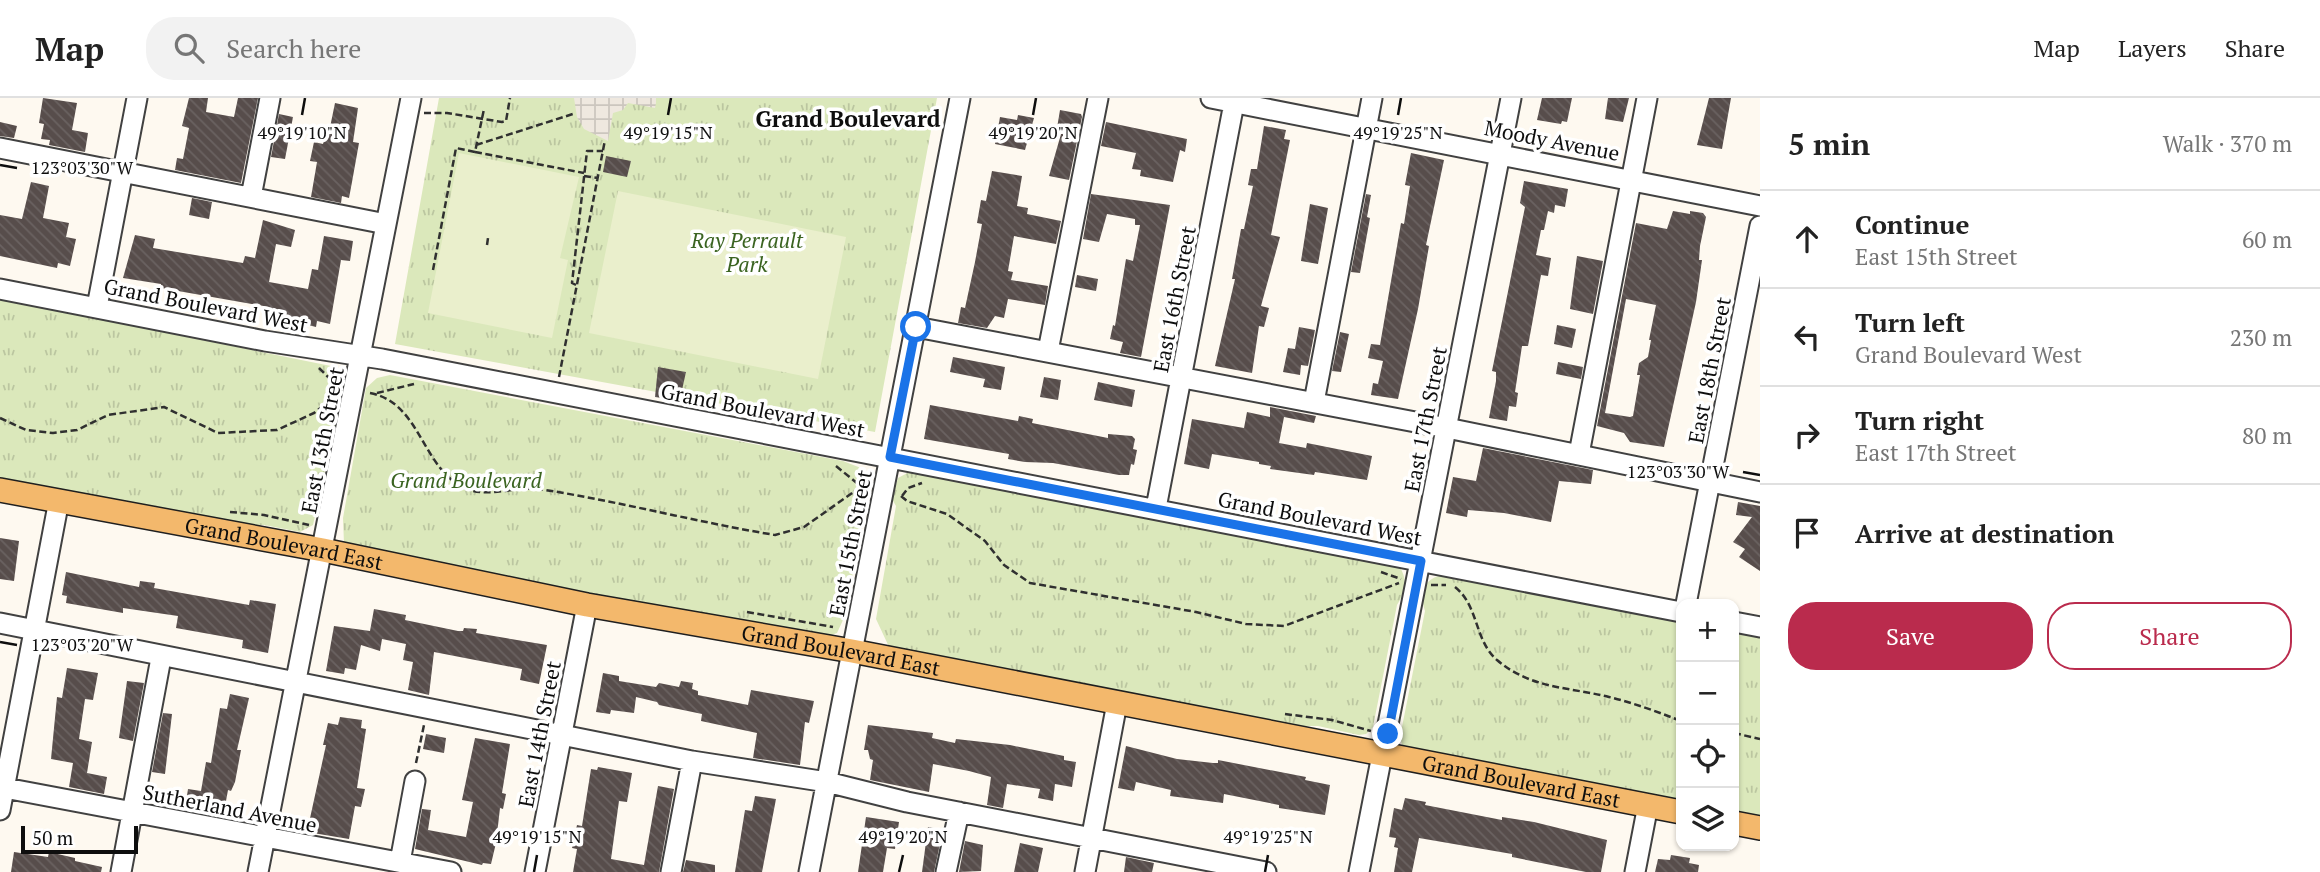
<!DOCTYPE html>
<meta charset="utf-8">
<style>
:root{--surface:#fff;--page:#f2f2f2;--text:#222;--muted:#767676;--line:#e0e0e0;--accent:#ba2b4d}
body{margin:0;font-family:"PT Serif",serif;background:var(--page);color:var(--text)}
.controls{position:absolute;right:21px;bottom:21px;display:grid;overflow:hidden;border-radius:14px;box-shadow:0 2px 5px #0004}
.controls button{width:63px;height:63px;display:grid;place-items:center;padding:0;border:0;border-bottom:2px solid var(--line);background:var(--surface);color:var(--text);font:35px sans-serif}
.scale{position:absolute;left:21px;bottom:18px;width:117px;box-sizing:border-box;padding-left:7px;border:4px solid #0e0e0e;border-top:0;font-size:19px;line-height:24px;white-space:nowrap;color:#0e0e0e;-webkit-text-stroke:5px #fff;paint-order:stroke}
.stop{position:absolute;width:21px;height:21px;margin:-16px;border:5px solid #1a73e8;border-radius:50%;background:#fff}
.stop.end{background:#1a73e8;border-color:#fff;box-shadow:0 2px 7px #0008}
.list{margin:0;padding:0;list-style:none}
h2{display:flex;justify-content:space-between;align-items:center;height:91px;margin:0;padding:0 28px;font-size:30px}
h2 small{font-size:23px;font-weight:400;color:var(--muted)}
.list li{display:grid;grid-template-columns:46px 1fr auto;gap:21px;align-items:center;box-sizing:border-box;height:98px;padding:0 28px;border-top:2px solid var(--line)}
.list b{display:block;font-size:26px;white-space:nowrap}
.list p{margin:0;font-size:23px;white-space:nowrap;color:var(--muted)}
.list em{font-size:23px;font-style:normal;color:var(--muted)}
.actions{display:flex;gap:14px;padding:21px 28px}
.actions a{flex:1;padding:16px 0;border:2px solid var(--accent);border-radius:28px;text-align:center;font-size:24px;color:var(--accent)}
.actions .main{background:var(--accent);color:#fff}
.icon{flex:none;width:38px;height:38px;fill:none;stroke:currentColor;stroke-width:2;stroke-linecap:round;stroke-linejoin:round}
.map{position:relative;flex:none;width:1760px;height:774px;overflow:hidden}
header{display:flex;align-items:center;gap:42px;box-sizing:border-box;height:98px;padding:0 35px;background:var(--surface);border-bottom:2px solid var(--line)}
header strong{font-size:33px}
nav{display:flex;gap:38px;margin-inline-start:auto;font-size:24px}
.search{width:490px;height:63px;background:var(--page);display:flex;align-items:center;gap:18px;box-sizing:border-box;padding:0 24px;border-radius:28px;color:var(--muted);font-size:26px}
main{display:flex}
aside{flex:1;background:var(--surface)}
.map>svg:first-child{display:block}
</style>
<header>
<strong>Map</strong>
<div class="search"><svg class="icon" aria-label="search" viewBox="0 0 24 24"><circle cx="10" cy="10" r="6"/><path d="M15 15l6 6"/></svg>Search here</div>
<nav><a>Map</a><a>Layers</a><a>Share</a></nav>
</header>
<main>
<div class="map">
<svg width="1760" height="774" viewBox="0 0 1760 774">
<defs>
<pattern id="park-tufts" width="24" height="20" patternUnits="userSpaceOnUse" patternTransform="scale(1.75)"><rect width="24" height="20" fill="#dbe8bb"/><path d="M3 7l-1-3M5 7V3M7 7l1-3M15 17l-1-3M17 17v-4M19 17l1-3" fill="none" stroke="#bbc6a0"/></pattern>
<pattern id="plaza-grid" width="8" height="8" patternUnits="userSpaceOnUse" patternTransform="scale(1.75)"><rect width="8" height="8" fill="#efe8df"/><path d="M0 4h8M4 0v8" fill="none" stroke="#ccc6be"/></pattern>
<pattern id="building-back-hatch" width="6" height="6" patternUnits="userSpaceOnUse" patternTransform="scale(1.75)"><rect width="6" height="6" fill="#574d4b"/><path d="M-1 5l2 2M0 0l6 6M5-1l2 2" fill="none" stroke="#6a6261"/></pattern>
</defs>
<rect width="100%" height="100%" fill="#fef9f0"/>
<path fill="url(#park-tufts)" d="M439 0H937L875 334 395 246Z
M0 201 336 269 343 278 344 287 313 427 300 434 264 427H234L0 382Z
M390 277 843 363 861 370 869 379V398L843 522 837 535 829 538 742 527 344 446 343 420 366 290 377 280Z
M911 373 1399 468C1409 483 1405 494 1397 507L1373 629 1366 636 1359 637 1318 628H1284L890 551 876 521 896 408 892 401 898 380Z
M1444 477 1681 522V708L1403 650 1400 639 1425 513C1419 495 1424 479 1444 477Z
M1734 532 1760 537V723L1734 718Z"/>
<path fill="#eaefcc" d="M459 55 579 79 560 160 568 162 552 240 428 215Z
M618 93 846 139 818 281 589 235Z"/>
<path fill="url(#plaza-grid)" d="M574 0H656V5L655 10 628 5 623 12 613 15 608 43 584 31 577 19Z"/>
<path fill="url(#building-back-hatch)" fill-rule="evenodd" d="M43 0 77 5 72 32 88 35 85 54 49 47 50 42 41 41 44 26 39 25Z
M189 0H208L206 14 234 19 238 0H258L241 85 175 72 177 60 183 61 189 30 182 28Z
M1542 0H1572L1567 24 1562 23 1561 26 1537 22Z
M1608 0H1629L1623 24 1605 21Z
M1709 0H1731L1722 51 1697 47Z
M335 5 358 10 353 44 359 45 352 84 349 100 342 98 341 105 311 99 317 64 310 63 314 44 323 46 325 38 328 39Z
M1060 12 1081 16 1082 19 1069 82 1049 78 1061 36H1056Z
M279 16 293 19 285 61 271 59Z
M1018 17 1034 20 1025 52 995 46 1000 19 1017 22Z
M0 24 17 28 14 40 0 38Z
M1106 24 1187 41 1185 54 1180 52 1173 84 1140 78 1141 72 1132 71 1136 55 1101 48Z
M1264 28 1286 32 1284 41 1290 42 1271 137 1280 139 1261 208 1269 210 1264 229 1259 228 1252 275 1215 268 1235 181H1232L1241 131H1244L1253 88 1248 87 1251 71H1257Z
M1411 55 1444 62 1426 147 1429 148 1418 211 1398 301 1371 297 1373 285 1378 286 1383 263 1368 260 1371 246 1380 247 1401 125 1404 126 1410 88 1405 87Z
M606 58 631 63 627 79 603 74Z
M992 73 1022 78 1017 108 1028 110 1027 116 1061 123 1056 146 1014 138 1008 173 1013 174 1011 182 1048 188 1045 207 1008 201 1004 220 995 218 987 230 958 225 961 209 965 210 975 164 982 126 977 125 981 102 986 103Z
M1524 83 1568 91 1565 109 1555 107 1554 115 1548 113 1544 132H1541L1536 157 1551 160 1548 178 1541 177 1528 248H1522L1515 294 1518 295 1516 309 1509 308 1507 323 1489 320 1496 283V274L1492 273 1525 109 1520 105Z
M31 84 49 88 43 120 69 125 66 139 76 141 70 168 58 165 57 170 0 158V117L22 121Z
M1091 96 1170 107 1141 259 1120 255 1123 244 1110 241 1113 227 1115 228 1126 161 1133 163 1140 127H1135V121L1107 116 1099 144 1083 141Z
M1366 96 1371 97 1367 119 1370 120 1360 175 1351 174Z
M192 100 212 104 209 121 189 117Z
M1310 106 1328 110 1318 166 1301 163Z
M1673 113 1690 116V113L1703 115 1706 119 1700 148 1699 162H1702L1696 204 1664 349 1630 344 1624 335 1597 328 1636 125 1667 131ZM1626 201 1656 207 1649 242H1651L1648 259 1639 265 1637 277H1640L1633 318 1630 319 1605 315Z
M263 122 295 132 291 149 276 146 269 184 308 191 312 171 318 172 324 138 353 143 350 163 341 162 330 226 317 223 316 229 304 226 305 222 268 215 269 209 161 190V186L123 180 135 137 155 141 153 150 243 165 245 158 255 160Z
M1577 158 1603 163 1593 216 1570 211Z
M1077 177 1098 181 1096 193 1075 189Z
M1557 227 1576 231 1572 250 1554 246Z
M1299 229 1315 232 1308 268 1301 267 1300 277 1283 274 1288 250 1295 251Z
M1340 234 1349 236 1341 274 1332 273Z
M953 259 1005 269 1001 292 983 289 985 281 950 274Z
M1558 264 1583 269 1581 281 1556 276Z
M658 269 686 274 682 292 675 302 655 299Z
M1044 279 1061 282 1058 302 1040 299Z
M1098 284 1135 292 1132 309 1094 302Z
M930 307 1018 323 1019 318 1033 321 1032 325 1108 340V336L1132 338 1135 341 1133 351 1137 352 1134 367 1131 366 1129 377H1119L1053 365 1025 364 1008 361 1009 356 924 341Z
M1270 309 1316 318 1314 325 1284 319 1279 345 1306 350 1307 345 1372 358 1367 382 1315 374 1314 377 1270 371 1271 368 1259 366V364L1212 356 1209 371 1184 366 1192 321 1244 330 1247 314 1270 319Z
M1483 350 1593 372 1591 386 1559 383 1551 424 1504 415 1468 412 1467 419 1446 415 1453 379 1476 383Z
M1738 404 1760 408V473L1739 459 1745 451 1733 444 1752 419 1736 417Z
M0 440 19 443 14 483 0 481Z
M66 474 139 489 140 483 155 485 154 490 249 507 250 502 276 506 268 555 242 550 243 542 176 530 178 518 123 510V515L66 505 67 498 62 497Z
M374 511 406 517 405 522 458 533H463L464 530 477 531 476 535 547 547 539 586 520 582 522 571 434 554 429 597 408 592 413 564 403 562 406 546 382 541 380 553 361 547 356 572 345 570 344 576 326 573 334 528 370 533Z
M67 570 98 575 93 602 85 601 79 641 92 644 87 675 107 679 104 696 69 689 73 665 51 661 57 599 62 600Z
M603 575 619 578V583L656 589 659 585 679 589 681 583 693 585 692 591 698 593V597L748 607 751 592 814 603 809 625 805 624 800 667 753 660 757 635 701 623 702 616 659 607 657 604 636 599 634 615 611 612 610 616 596 614Z
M127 583 144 585 133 643 119 640Z
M230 596 249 600 237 652H241L235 684 231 693 228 692 224 714 208 712V716L185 711 188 691 201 693 206 664 211 665 220 610 227 611Z
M163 615 172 616 165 676 152 674Z
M340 619 362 622 361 630 366 631 357 690 365 691 361 709 355 708 349 741 307 734 326 647H323L328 625 338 627Z
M868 627 933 635 932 640 955 645 956 641 1010 647 1064 658V662L1076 664 1072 689 1055 686 1053 703 1038 700 1040 691 1007 686 1003 710 987 707 991 679 969 673 933 666 929 694 870 682 873 662 870 661 868 652H864Z
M426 636 446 640 444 655 423 651Z
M475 640 510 646 502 695 506 696 503 711 500 710 496 745 491 766 483 765 482 767 415 751 422 711 431 712 428 732 466 739 473 704 462 702Z
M1126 648 1177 661 1213 665H1218V662L1306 679 1305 682 1330 687 1325 717 1279 710V707L1224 696 1223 705 1170 698 1171 692 1136 684 1134 693 1118 690Z
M598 669 632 675 627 704 619 703 611 761 644 767 658 688 674 691 659 774H573L577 751 572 750 577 727 582 728 591 671 597 672Z
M755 698 776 701 762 774H735L745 712 752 713Z
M1405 700 1426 704 1425 707 1502 722V719L1534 724 1607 742 1601 774H1586L1512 759V756L1419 740 1412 774H1394L1398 750 1394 749 1396 740 1389 739 1394 710 1402 712Z
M866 719 899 724 895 751 887 750 883 774H858Z
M928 729 943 732 934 774H922Z
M965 743 983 747 981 773 959 774Z
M1020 745 1043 750 1038 774H1014Z
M14 754 48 759 49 754 75 760V763L102 769 101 774H11Z
M1671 757 1690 760 1689 765 1699 767 1698 774H1655L1658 761 1670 762Z
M1126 759 1154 765 1152 774H1124Z
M686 762 715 767V774H683Z"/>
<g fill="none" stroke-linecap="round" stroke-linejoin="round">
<g stroke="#414141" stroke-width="23">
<path id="minor" d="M1211 0 1760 108
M0 50 386 126
M251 99 270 0
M0 191 265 243 382 261 1681 514
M97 209 137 0
M916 229 1447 330 1760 394
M1048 253 1098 0
M1314 304 1372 0
M1579 356 1647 0
M1156 410 1235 0
M1686 506 1760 128
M1734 524 1760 529
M0 525 692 663 827 684 907 704 1266 774
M0 689 451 774
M0 712 59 402
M400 764 415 683
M121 774 161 560
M258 774 411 0
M535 774 587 507
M671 774 692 663
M809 774 960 0
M946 774 959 714
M1085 774 1117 605
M1359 774 1511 0
M1635 774 1648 707"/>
</g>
<g stroke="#1f1f1f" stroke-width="26">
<g id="major">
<path id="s1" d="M0 392 323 452 587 507 852 553 1681 714"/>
<path d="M1734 725 1760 730"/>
</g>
</g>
<path stroke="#303030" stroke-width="2.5" stroke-dasharray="7 3.5" stroke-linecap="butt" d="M424 15H447L502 24 506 23 510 0
M476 47 576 15
M475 54 584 75
M584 78 598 80
M487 147 488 140
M433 172 456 50 475 54 484 11
M576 187 572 185 587 53H603
M319 270 336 287
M559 279 605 42
M370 295C423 305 421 375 470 392 490 399 518 388 539 391 618 403 696 424 775 437L804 429 855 393 868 391
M377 295 414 286
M0 320 26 332 53 335 77 332 108 317 164 309 218 335 277 332 314 315 333 300
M836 368 863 390
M901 398 907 403 947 416 985 443 1004 467 1030 485 1196 514 1246 526 1284 528 1399 485
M902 398 908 390 922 385
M230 414 264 417 309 427
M1381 474 1401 481
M1431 487H1446
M1455 489C1479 508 1474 542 1497 562 1531 591 1569 589 1609 599 1634 605 1658 614 1681 623
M747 514 833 529
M1285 616 1332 622 1371 633
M1734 635 1760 641
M416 665 424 627"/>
<use href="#minor" stroke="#fff" stroke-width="19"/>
<use href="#major" stroke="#f3b86c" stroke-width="23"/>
</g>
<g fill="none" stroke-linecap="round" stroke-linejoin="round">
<path stroke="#1a73e8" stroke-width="9" d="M916 229 890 359 1421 463 1388 636"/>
</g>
<path fill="none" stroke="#0e0e0e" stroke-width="2.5" d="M302 17 305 0M668 17 671 0M1033 17 1036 0M1398 17 1401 0M0 67 17 70M1743 374 1760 377M0 544 17 547M534 774 537 757M899 774 903 757M1265 774 1268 757"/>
<g text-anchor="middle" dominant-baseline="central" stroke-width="7" stroke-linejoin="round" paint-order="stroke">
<g font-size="21" fill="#0e0e0e" stroke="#fff">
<text transform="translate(1552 42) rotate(11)">Moody Avenue</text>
<text transform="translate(1174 201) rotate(-79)">East 16th Street</text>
<text transform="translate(206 207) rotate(11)">Grand Boulevard West</text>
<text transform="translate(1709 272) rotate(-79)">East 18th Street</text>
<text transform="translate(763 312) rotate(11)">Grand Boulevard West</text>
<text transform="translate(1425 321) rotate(-79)">East 17th Street</text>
<text transform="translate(322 342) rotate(-79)">East 13th Street</text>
<text transform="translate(1320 420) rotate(11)">Grand Boulevard West</text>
<text stroke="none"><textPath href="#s1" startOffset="289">Grand Boulevard East</textPath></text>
<text transform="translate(850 445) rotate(-79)">East 15th Street</text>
<text stroke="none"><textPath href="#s1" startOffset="856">Grand Boulevard East</textPath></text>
<text transform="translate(539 636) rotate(-79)">East 14th Street</text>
<text stroke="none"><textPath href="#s1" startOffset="1549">Grand Boulevard East</textPath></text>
<text transform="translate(230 710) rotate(11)">Sutherland Avenue</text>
</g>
<g font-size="21" font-style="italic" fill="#3b6421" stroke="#fff">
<text x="747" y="142">Ray Perrault<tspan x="747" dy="24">Park</tspan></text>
<text x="466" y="382">Grand Boulevard</text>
</g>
<g font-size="23" font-weight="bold" fill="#0e0e0e" stroke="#fff">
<text x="848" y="20">Grand Boulevard</text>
</g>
</g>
<g font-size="18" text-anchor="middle" fill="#0e0e0e" stroke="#fff" stroke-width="7" stroke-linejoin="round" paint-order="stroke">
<text x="302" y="41">49°19'10"N</text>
<text x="668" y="41">49°19'15"N</text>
<text x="1398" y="41">49°19'25"N</text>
<text x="1033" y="41">49°19'20"N</text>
<text x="82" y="76">123°03'30"W</text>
<text x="1678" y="380">123°03'30"W</text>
<text x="82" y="553">123°03'20"W</text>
<text x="537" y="745">49°19'15"N</text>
<text x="903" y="745">49°19'20"N</text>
<text x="1268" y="745">49°19'25"N</text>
</g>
</svg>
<div class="controls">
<button>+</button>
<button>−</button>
<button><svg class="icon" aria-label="locate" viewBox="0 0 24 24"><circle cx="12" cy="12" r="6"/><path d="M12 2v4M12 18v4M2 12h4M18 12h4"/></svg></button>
<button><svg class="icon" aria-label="layers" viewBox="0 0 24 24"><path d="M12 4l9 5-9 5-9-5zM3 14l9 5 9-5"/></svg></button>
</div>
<div class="scale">50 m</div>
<div class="stop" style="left:916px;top:229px"></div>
<div class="stop end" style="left:1388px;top:636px"></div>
</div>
<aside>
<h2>5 min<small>Walk · 370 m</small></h2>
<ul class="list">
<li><svg class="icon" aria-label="ahead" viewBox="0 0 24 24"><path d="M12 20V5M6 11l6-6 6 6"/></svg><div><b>Continue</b><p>East 15th Street</p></div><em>60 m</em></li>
<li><svg class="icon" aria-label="left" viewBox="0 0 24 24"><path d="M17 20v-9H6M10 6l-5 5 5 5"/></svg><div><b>Turn left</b><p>Grand Boulevard West</p></div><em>230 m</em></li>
<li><svg class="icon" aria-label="right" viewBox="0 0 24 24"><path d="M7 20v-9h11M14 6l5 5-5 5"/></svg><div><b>Turn right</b><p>East 17th Street</p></div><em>80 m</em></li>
<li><svg class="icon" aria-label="arrive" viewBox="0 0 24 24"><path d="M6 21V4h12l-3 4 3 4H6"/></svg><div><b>Arrive at destination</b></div></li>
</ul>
<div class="actions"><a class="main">Save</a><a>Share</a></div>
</aside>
</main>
